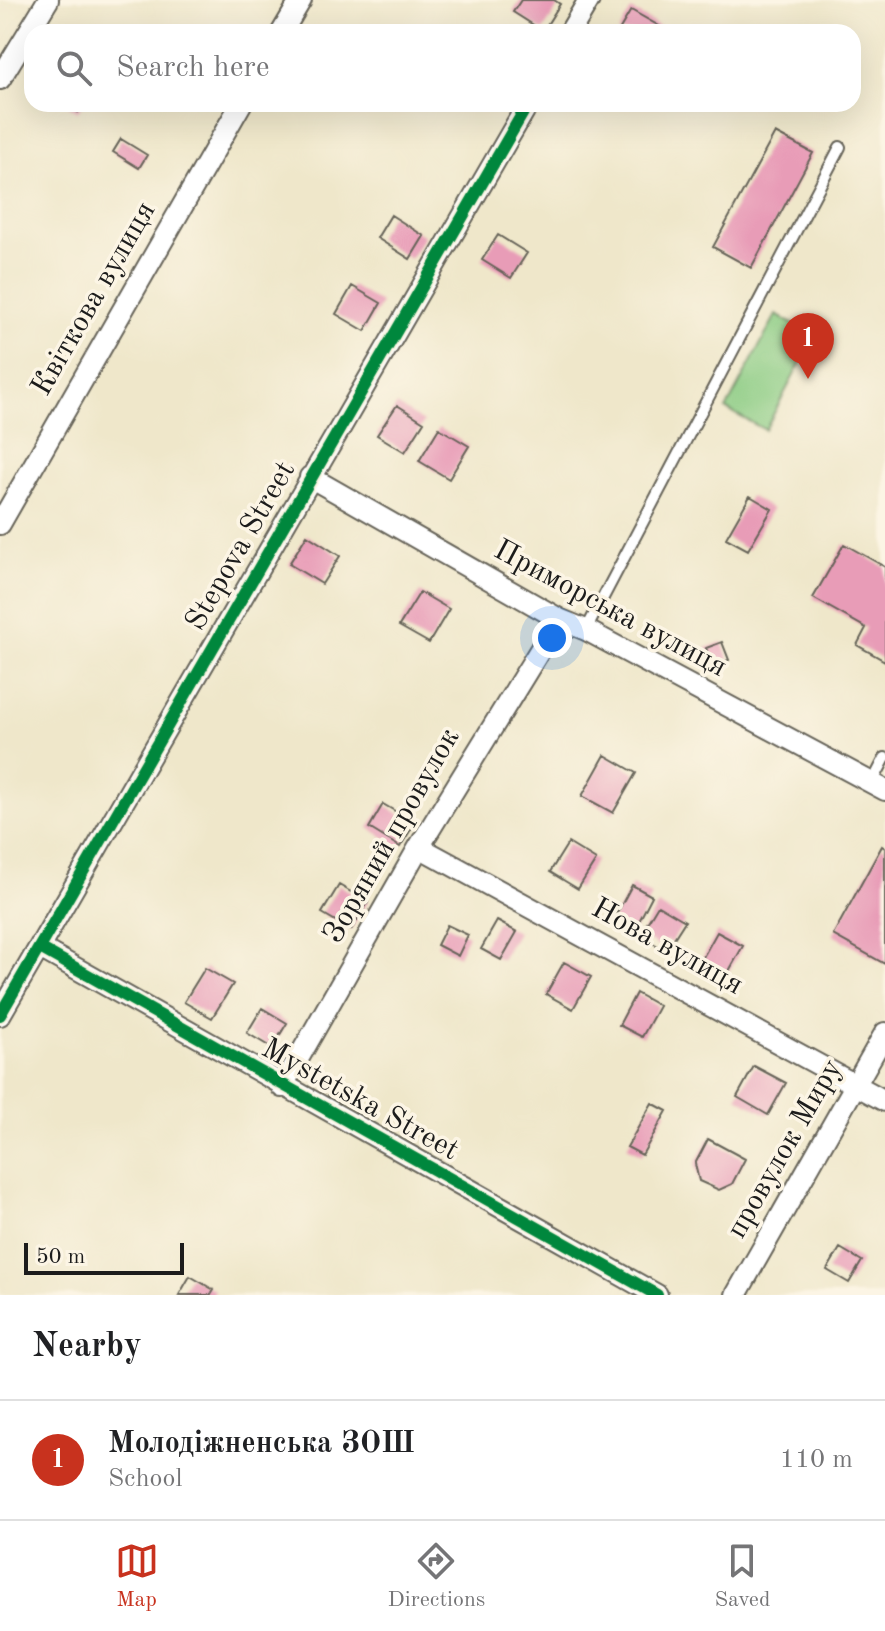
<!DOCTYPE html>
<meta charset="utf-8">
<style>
:root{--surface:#fff;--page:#f6f6f6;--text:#202124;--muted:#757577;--line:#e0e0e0;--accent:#c8321e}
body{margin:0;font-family:"Old Standard TT",serif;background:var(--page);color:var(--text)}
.scale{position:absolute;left:24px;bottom:20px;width:160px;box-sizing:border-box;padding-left:8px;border:4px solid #1c1c1c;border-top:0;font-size:22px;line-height:28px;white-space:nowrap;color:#1c1c1c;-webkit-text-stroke:6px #fcf5e5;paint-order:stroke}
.you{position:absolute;left:552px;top:638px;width:28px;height:28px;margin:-20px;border:6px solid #fff;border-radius:50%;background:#1a73e8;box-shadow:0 0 0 12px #1a73e833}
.badge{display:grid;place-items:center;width:52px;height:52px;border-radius:50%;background:var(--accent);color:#fff;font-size:26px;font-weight:700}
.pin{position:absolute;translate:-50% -66px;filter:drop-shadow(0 2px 4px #0008)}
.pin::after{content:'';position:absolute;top:42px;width:28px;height:24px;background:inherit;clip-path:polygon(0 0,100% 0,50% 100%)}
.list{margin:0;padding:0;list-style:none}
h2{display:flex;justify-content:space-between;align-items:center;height:104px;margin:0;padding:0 32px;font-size:34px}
h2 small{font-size:26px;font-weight:400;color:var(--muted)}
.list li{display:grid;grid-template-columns:52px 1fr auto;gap:24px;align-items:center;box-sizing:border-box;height:120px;padding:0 32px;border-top:2px solid var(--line)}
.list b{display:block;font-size:30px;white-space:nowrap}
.list p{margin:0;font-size:26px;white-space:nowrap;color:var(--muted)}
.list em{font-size:26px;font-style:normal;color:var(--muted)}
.icon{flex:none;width:44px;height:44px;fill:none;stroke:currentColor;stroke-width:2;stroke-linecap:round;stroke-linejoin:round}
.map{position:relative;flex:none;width:885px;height:1295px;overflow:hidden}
.search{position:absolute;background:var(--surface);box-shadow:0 8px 32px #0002;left:24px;right:24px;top:24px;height:88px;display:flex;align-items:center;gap:20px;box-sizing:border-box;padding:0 28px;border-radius:24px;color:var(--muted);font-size:30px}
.sheet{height:224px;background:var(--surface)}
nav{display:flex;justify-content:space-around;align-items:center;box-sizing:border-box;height:112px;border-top:2px solid var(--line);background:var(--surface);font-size:22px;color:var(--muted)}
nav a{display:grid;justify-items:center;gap:4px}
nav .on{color:var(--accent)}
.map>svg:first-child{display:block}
</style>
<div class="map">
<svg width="885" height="1295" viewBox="0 0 885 1295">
<rect width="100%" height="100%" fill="#fcf5e5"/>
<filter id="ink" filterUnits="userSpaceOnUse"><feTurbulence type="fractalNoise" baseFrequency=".0125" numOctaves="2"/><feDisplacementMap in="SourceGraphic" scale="16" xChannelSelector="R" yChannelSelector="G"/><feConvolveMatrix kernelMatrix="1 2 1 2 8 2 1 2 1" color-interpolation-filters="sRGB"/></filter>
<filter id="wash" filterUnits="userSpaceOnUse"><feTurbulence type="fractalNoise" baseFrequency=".006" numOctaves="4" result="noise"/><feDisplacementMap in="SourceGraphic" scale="32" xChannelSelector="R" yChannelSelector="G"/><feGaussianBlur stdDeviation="1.8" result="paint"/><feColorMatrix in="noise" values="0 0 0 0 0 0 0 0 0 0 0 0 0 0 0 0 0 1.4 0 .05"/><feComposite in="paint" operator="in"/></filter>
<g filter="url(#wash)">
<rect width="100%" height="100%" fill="#efe7ca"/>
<path fill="#8ccc84" stroke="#547450" stroke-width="2" d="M776 315 815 336 765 430 726 409Z"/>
<g id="blocks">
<path fill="#e89cb7" d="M521 0H554L560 4 543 31 513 12Z
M631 10 666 30 665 32H618Z
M66 104H83L78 112Z
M775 133 813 153 751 268 713 247Z
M121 139 147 155 139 168 113 152Z
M391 215 424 236 410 259 377 238Z
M498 235 527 253 511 278 482 260Z
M352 286 381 303 365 331 336 314Z
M397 405 424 422 405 452 377 435Z
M439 428 469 446 449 479 419 461Z
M750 496 772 509 748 550 726 538Z
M307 535 340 556 322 584 289 564Z
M844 544 885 567V661L857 645 866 628 813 598Z
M420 592 449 609 429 643 399 626Z
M722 642 729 660 713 666 706 648Z
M605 755 636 773 613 813 582 796Z
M383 804 415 823 400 847 369 828Z
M568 843 596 860 578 889 550 872Z
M882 846 885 848V964L833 935Z
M339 885 368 902 351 930 322 913Z
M632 885 652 896 632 935 611 924Z
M658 905 685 921 671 943 666 940 661 948 640 935Z
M497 921 517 932 501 960 481 949Z
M447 925 468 935 458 956 437 945Z
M717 932 743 946 724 980 698 966Z
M564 962 591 977 573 1009 546 994Z
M205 968 233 984 212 1018 184 1002Z
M636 993 659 1006 642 1037 619 1025Z
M262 1008 287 1023 272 1048 247 1033Z
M754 1066 786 1083 768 1115 737 1097Z
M652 1103 667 1111 642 1155 627 1147Z
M708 1139 745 1159 732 1184 719 1190 699 1181 695 1164Z
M840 1248 862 1261 849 1283 827 1270Z
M190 1276 214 1290 211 1295H179Z"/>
</g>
</g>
<g filter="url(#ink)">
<use href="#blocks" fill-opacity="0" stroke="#666359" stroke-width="2"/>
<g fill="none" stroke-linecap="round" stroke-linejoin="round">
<g stroke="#666359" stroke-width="14">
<path id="lane" d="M586 630 840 147
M872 783 885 758"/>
</g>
<g stroke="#666359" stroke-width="24">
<path id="street" d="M282 32 301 0
M570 32 589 0
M0 79 48 0
M310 477 559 619 586 630 885 790
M0 524 241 104
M419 847 885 1101
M40 948 657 1295
M0 1015 528 104
M282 1087 419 847 559 619
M736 1295 885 1033"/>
</g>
<use href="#lane" stroke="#fff" stroke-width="10"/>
<use href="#street" stroke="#fff" stroke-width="20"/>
<g stroke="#fcf5e5" stroke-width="17">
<path id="cycleway" d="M40 948 657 1295
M0 1015 528 104"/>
</g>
<use href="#cycleway" stroke="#00873e" stroke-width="12"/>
</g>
</g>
<g text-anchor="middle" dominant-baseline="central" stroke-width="7" stroke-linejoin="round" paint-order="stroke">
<g font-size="30" fill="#1c1c1c" stroke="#fcf5e5">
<text transform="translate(94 299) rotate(-60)">Квіткова вулиця</text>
<text transform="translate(241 546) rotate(-60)">Stepova Street</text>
<text transform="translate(610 609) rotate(28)">Приморська вулиця</text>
<text transform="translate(392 836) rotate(-60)">Зоряний провулок</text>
<text transform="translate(667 947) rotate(29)">Нова вулиця</text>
<text transform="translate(360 1100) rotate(29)">Mystetska Street</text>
<text transform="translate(785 1149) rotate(-60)">провулок Миру</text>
</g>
</g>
</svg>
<div class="scale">50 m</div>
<div class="you"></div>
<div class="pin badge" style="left:808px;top:379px">1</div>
<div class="search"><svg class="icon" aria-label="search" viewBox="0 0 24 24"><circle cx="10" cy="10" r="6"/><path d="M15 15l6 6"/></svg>Search here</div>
</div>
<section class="sheet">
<h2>Nearby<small></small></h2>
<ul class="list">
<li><span class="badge">1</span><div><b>Молодіжненська ЗОШ</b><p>School</p></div><em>110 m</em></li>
</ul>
</section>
<nav>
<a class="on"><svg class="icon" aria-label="map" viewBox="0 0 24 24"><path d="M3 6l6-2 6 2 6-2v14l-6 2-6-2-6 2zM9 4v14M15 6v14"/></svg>Map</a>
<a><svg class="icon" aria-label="directions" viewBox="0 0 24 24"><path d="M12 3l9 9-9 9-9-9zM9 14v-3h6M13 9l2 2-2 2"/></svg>Directions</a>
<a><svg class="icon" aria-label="saved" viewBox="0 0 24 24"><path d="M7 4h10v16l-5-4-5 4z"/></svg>Saved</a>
</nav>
